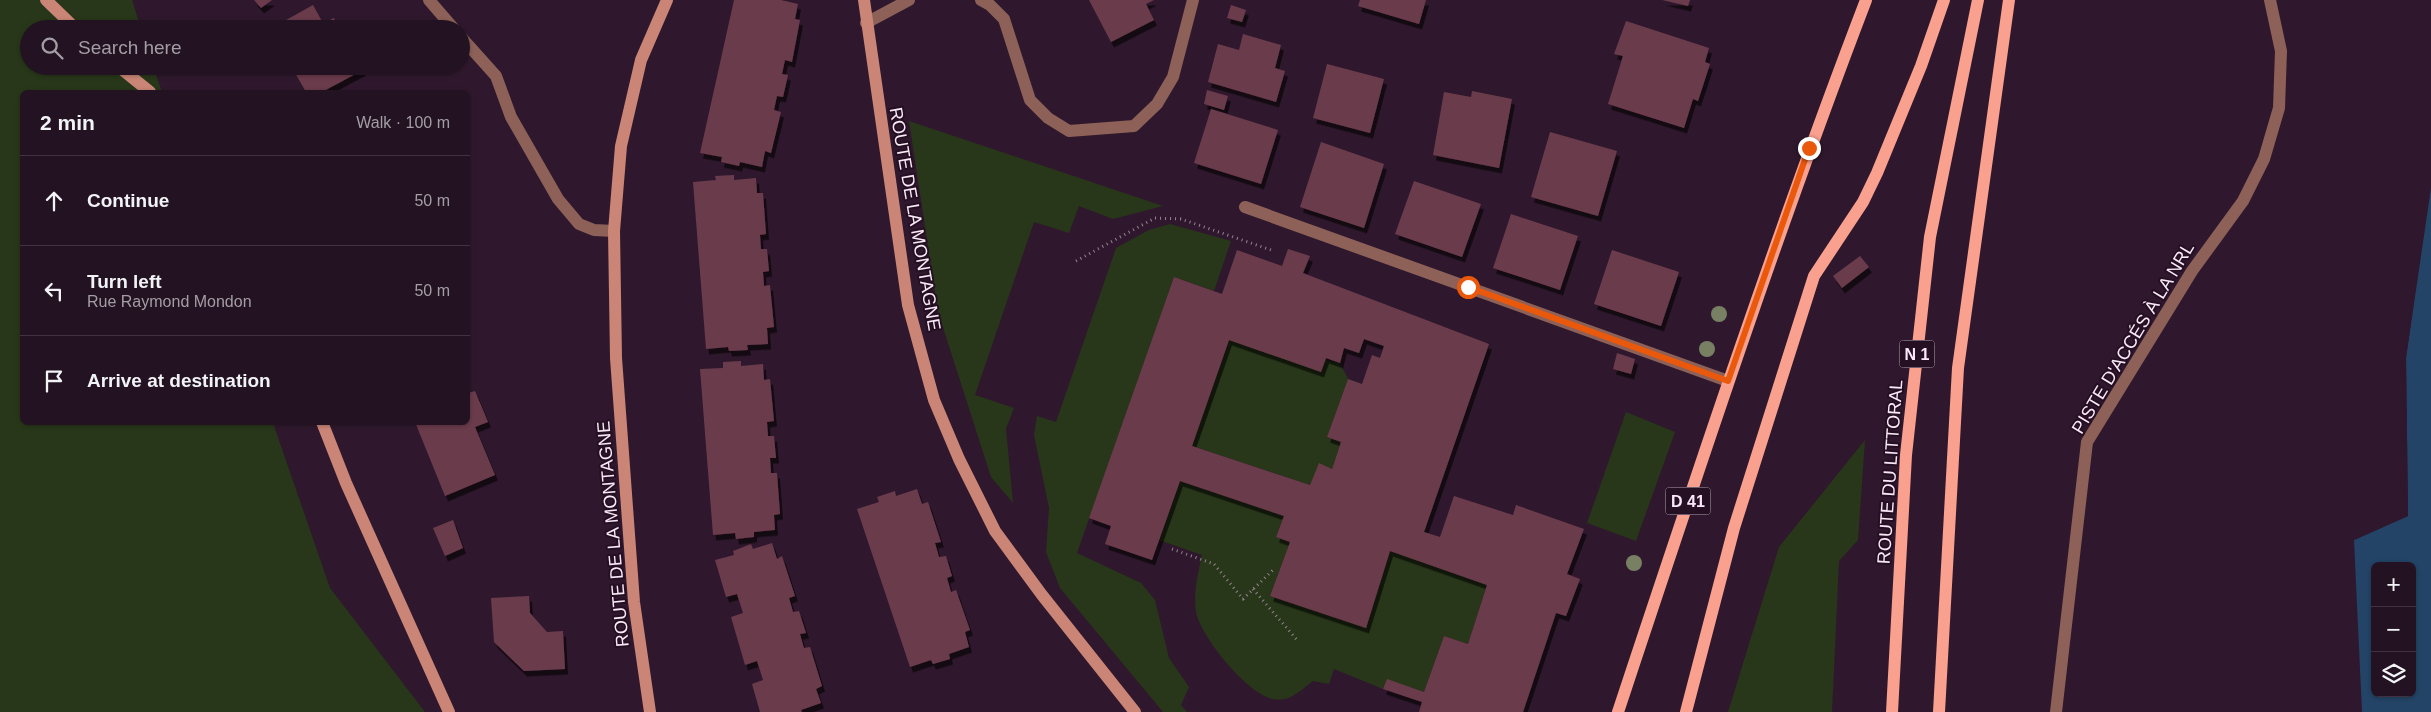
<!DOCTYPE html>
<meta charset="utf-8">
<style>
:root{--surface:#231222;--page:#2f202f;--text:#f1f3f6;--muted:#a39ea5;--line:#403240}
body{margin:0;font-family:Helvetica,sans-serif;background:var(--page);color:var(--text)}
.controls{position:absolute;right:15px;bottom:15px;display:grid;overflow:hidden;border-radius:8px;box-shadow:0 1px 4px #0004}
.controls button{width:45px;height:45px;display:grid;place-items:center;padding:0;border:0;border-bottom:1px solid var(--line);background:var(--surface);color:var(--text);font:25px sans-serif}
.stop{position:absolute;width:15px;height:15px;margin:-11px;border:4px solid #ea580c;border-radius:50%;background:#fff}
.stop.end{background:#ea580c;border-color:#fff;box-shadow:0 1px 5px #0008}
.list{margin:0;padding:0;list-style:none}
h2{display:flex;justify-content:space-between;align-items:center;height:65px;margin:0;padding:0 20px;font-size:21px}
h2 small{font-size:16px;font-weight:400;color:var(--muted)}
.list li{display:grid;grid-template-columns:32px 1fr auto;gap:15px;align-items:center;box-sizing:border-box;height:90px;padding:0 20px;border-top:1px solid var(--line)}
.list b{display:block;font-size:19px;white-space:nowrap}
.list p{margin:0;font-size:16px;white-space:nowrap;color:var(--muted)}
.list em{font-size:16px;font-style:normal;color:var(--muted)}
.icon{flex:none;width:28px;height:28px;fill:none;stroke:currentColor;stroke-width:2;stroke-linecap:round;stroke-linejoin:round}
.map{position:relative;flex:none;width:2431px;height:712px;overflow:hidden}
.search{position:absolute;background:var(--surface);box-shadow:0 1px 4px #0004;left:20px;top:20px;width:450px;height:55px;display:flex;align-items:center;gap:12px;box-sizing:border-box;padding:0 18px;border-radius:28px;color:var(--muted);font-size:19px}
.panel{position:absolute;background:var(--surface);box-shadow:0 1px 4px #0004;left:20px;top:90px;width:450px;height:335px;border-radius:8px}
.map>svg:first-child{display:block}
</style>
<div class="map">
<svg width="2431" height="712" viewBox="0 0 2431 712">
<defs>
<filter id="shadow"><feDropShadow dx="3" dy="5.5" stdDeviation="0" flood-color="#0009"/></filter>
</defs>
<rect width="100%" height="100%" fill="#2f182d"/>
<path fill="#283719" d="M0 0H132L141 29H29V66H153L162 92H22V422L273 423 330 588 425 712H0Z
M909 121 1163 206 1113 219 1079 206 1069 233 1034 222 975 395 1014 408 1006 429 1013 503 991 477 938 312Z
M1170 224 1231 241 1214 291 1174 277 1077 553 1141 583 1155 600 1169 658 1189 687 1181 705 1187 712H1163L1060 588 1046 552 1049 508 1034 435 1037 416 1056 422 1116 248 1149 230Z
M1229 340 1340 363 1348 379 1327 437 1341 442 1332 469 1319 464 1310 485 1192 446Z
M1626 412 1675 432 1636 541 1587 523Z
M1865 440 1858 540 1839 561 1832 712H1728L1779 547Z
M1180 481 1284 516 1276 537 1290 542 1270 596 1366 627 1390 551 1487 585 1468 644 1444 636 1424 692 1387 680 1383 689 1334 669 1329 684 1313 681C1301 690 1289 703 1273 699 1247 694 1201 637 1196 612 1193 592 1198 574 1202 555L1159 540Z"/>
<path fill="#234466" fill-rule="evenodd" d="M2431 188V712H2348L2354 540 2408 516 2406 358ZM2375 566H2412V693H2375Z"/>
<path fill="#2f182d" d="M2419 250H2421L2406 358 2408 516 2354 540 2362 712H2345L2352 539 2405 514 2403 358Z"/>
<path fill="#6b3b4b" fill-rule="evenodd" filter="url(#shadow)" d="M254 0H272L261 8Z
M734 0H781L798 4 795 19 800 20 792 62 785 60 782 74 788 75 783 97 777 96 774 110 781 112 771 153 765 151 762 167 740 162 739 166 721 162 722 157 700 153Z
M1089 0H1154L1146 4 1154 20 1111 42Z
M1360 0H1426L1419 24 1358 6Z
M1662 0H1690L1688 6Z
M313 5 323 23 334 18 340 29H270Z
M1231 5 1246 10 1242 22 1227 18Z
M1626 21 1709 48 1705 62 1710 64 1698 101 1693 99 1684 128 1608 104 1623 56 1614 54Z
M1243 34 1281 45 1275 68 1285 71 1276 102 1208 82 1218 44 1239 50Z
M1327 64 1384 79 1370 133 1313 118Z
M291 66H361L363 70 322 92H306Z
M1207 90 1228 96 1224 110 1204 104Z
M1472 91 1512 99 1499 168 1433 155 1444 92 1471 97Z
M1211 109 1278 130 1261 184 1194 163Z
M1550 132 1617 151 1598 216 1531 197Z
M1321 142 1384 164 1364 228 1300 207Z
M734 175V180L756 178 757 193H763L766 234 760 235 761 249H767L769 271 763 272 764 286 770 285 774 327 767 328 768 344 747 345 748 350 729 351 728 347 706 349 693 182 716 180 715 176Z
M1414 181 1481 204 1462 257 1395 234Z
M1511 214 1578 236 1560 290 1493 268Z
M1288 249 1310 256 1303 273 1489 344 1424 532 1440 537 1454 496 1513 515 1516 505 1584 529 1567 574 1580 579 1566 616 1556 613 1523 712H1419L1422 702 1383 689 1387 679 1424 692 1444 636 1468 644 1487 585 1390 551 1366 628 1270 596 1290 542 1276 537 1284 516 1180 481 1152 560 1105 544 1111 526 1089 518 1174 277 1222 294 1237 250 1282 266ZM1364 339 1384 346 1380 358 1372 355 1362 384 1348 379 1327 437 1341 442 1332 469 1319 463 1310 485 1192 446 1229 340 1321 372 1326 358 1340 363 1344 348 1359 353Z
M1612 250 1679 272 1661 326 1594 304Z
M1860 256 1869 267 1842 288 1833 276Z
M1617 353 1635 359 1631 374 1613 369Z
M741 361V366L763 364 764 380 770 379 774 421 767 422 768 436H774L776 458H770L771 473H777L780 514 774 515 775 530 754 532V537L736 539 735 533 713 535 700 369 723 368V362Z
M475 391 488 422 475 427 495 475 445 496 415 422H468V393Z
M917 489 922 504 928 502 941 542 935 543 939 557 946 556 952 576 947 578 951 592 956 590 970 630 965 632 969 647 949 654 950 659 933 664 931 660 910 667 857 509 879 502 877 497 895 491 896 496Z
M453 520 463 548 445 556 433 528Z
M772 543 777 559 782 556 795 596 789 598 793 612 799 611 806 633 800 634 804 648 810 647 822 686 816 689 821 703 801 710 802 712H760L752 684 763 680 757 661 745 665 731 617 743 613 737 594 726 597 715 560 734 555 733 551 751 544 753 549Z
M529 596 530 613 547 632 563 631 565 669 524 671 494 642 491 598Z"/>
<g fill="none" stroke-linecap="round" stroke-linejoin="round">
<path stroke="#978395" stroke-width="3" stroke-dasharray="1 4" stroke-linecap="butt" d="M1076 261 1155 218 1181 219 1271 250
M1172 549 1214 564 1243 599 1274 569
M1253 589 1298 641"/>
<path stroke="#8d6158" stroke-width="12" d="M429 0 454 29
M461 37 496 76 511 117 558 199 579 224 594 230 614 231
M1245 207 1728 381
M2056 712 2087 442 2192 271 2243 201 2264 159 2279 108 2281 51 2270 0"/>
<path stroke="#8d6158" stroke-width="12" d="M981 0 990 5 1004 19 1030 100 1048 118 1069 131 1134 126 1157 104 1173 77 1193 0
M866 23 909 0"/>
<path stroke="#ca8576" stroke-width="12" d="M46 0 76 29
M864 0 908 305 934 400 959 459 995 531 1042 595 1135 712
M118 66 150 92
M322 422 346 483 449 712
M650 712 634 602 616 358 614 231 621 146 641 60 667 0"/>
<path stroke="#faa08e" stroke-width="12" d="M1618 712C1697 474 1776 235 1866 0
M1686 712 1734 528 1814 276 1863 202 1877 173 1921 66 1944 0
M1892 712 1906 455 1930 237 1978 0
M1939 712 1958 368 2009 0"/>
</g>
<g fill="#788064">
<circle cx="1719" cy="314" r="8"/>
<circle cx="1707" cy="349" r="8"/>
<circle cx="1634" cy="563" r="8"/>
</g>
<g fill="none" stroke-linecap="round" stroke-linejoin="round">
<path stroke="#ea580c" stroke-width="6" d="M1468 287 1728 381 1809 148"/>
</g>
<g text-anchor="middle" dominant-baseline="central" stroke-width="4" stroke-linejoin="round" paint-order="stroke">
<g fill="#250f23" stroke="#b9a8b7" stroke-width="1">
<rect x="1899.5" y="340.5" width="35" height="27" rx="4"/>
<rect x="1665.5" y="487.5" width="45" height="27" rx="4"/>
</g>
<g font-size="16" font-weight="bold" fill="#f9e9f7">
<text x="1917" y="354">N 1</text>
<text x="1688" y="501">D 41</text>
</g>
<g font-size="18" fill="#f9e9f7" stroke="#250f23">
<text transform="translate(915 219) rotate(80)">ROUTE DE LA MONTAGNE</text>
<text transform="translate(2133 338) rotate(-59)">PISTE D'ACCÉS À LA NRL</text>
<text transform="translate(1890 472) rotate(-86)">ROUTE DU LITTORAL</text>
<text transform="translate(613 534) rotate(-95)">ROUTE DE LA MONTAGNE</text>
</g>
</g>
</svg>
<div class="controls">
<button>+</button>
<button>−</button>
<button><svg class="icon" aria-label="layers" viewBox="0 0 24 24"><path d="M12 4l9 5-9 5-9-5zM3 14l9 5 9-5"/></svg></button>
</div>
<div class="stop" style="left:1468px;top:287px"></div>
<div class="stop end" style="left:1809px;top:148px"></div>
<div class="search"><svg class="icon" aria-label="search" viewBox="0 0 24 24"><circle cx="10" cy="10" r="6"/><path d="M15 15l6 6"/></svg>Search here</div>
<section class="panel">
<h2>2 min<small>Walk · 100 m</small></h2>
<ul class="list">
<li><svg class="icon" aria-label="ahead" viewBox="0 0 24 24"><path d="M12 20V5M6 11l6-6 6 6"/></svg><div><b>Continue</b></div><em>50 m</em></li>
<li><svg class="icon" aria-label="left" viewBox="0 0 24 24"><path d="M17 20v-9H6M10 6l-5 5 5 5"/></svg><div><b>Turn left</b><p>Rue Raymond Mondon</p></div><em>50 m</em></li>
<li><svg class="icon" aria-label="arrive" viewBox="0 0 24 24"><path d="M6 21V4h12l-3 4 3 4H6"/></svg><div><b>Arrive at destination</b></div></li>
</ul>
</section>
</div>
